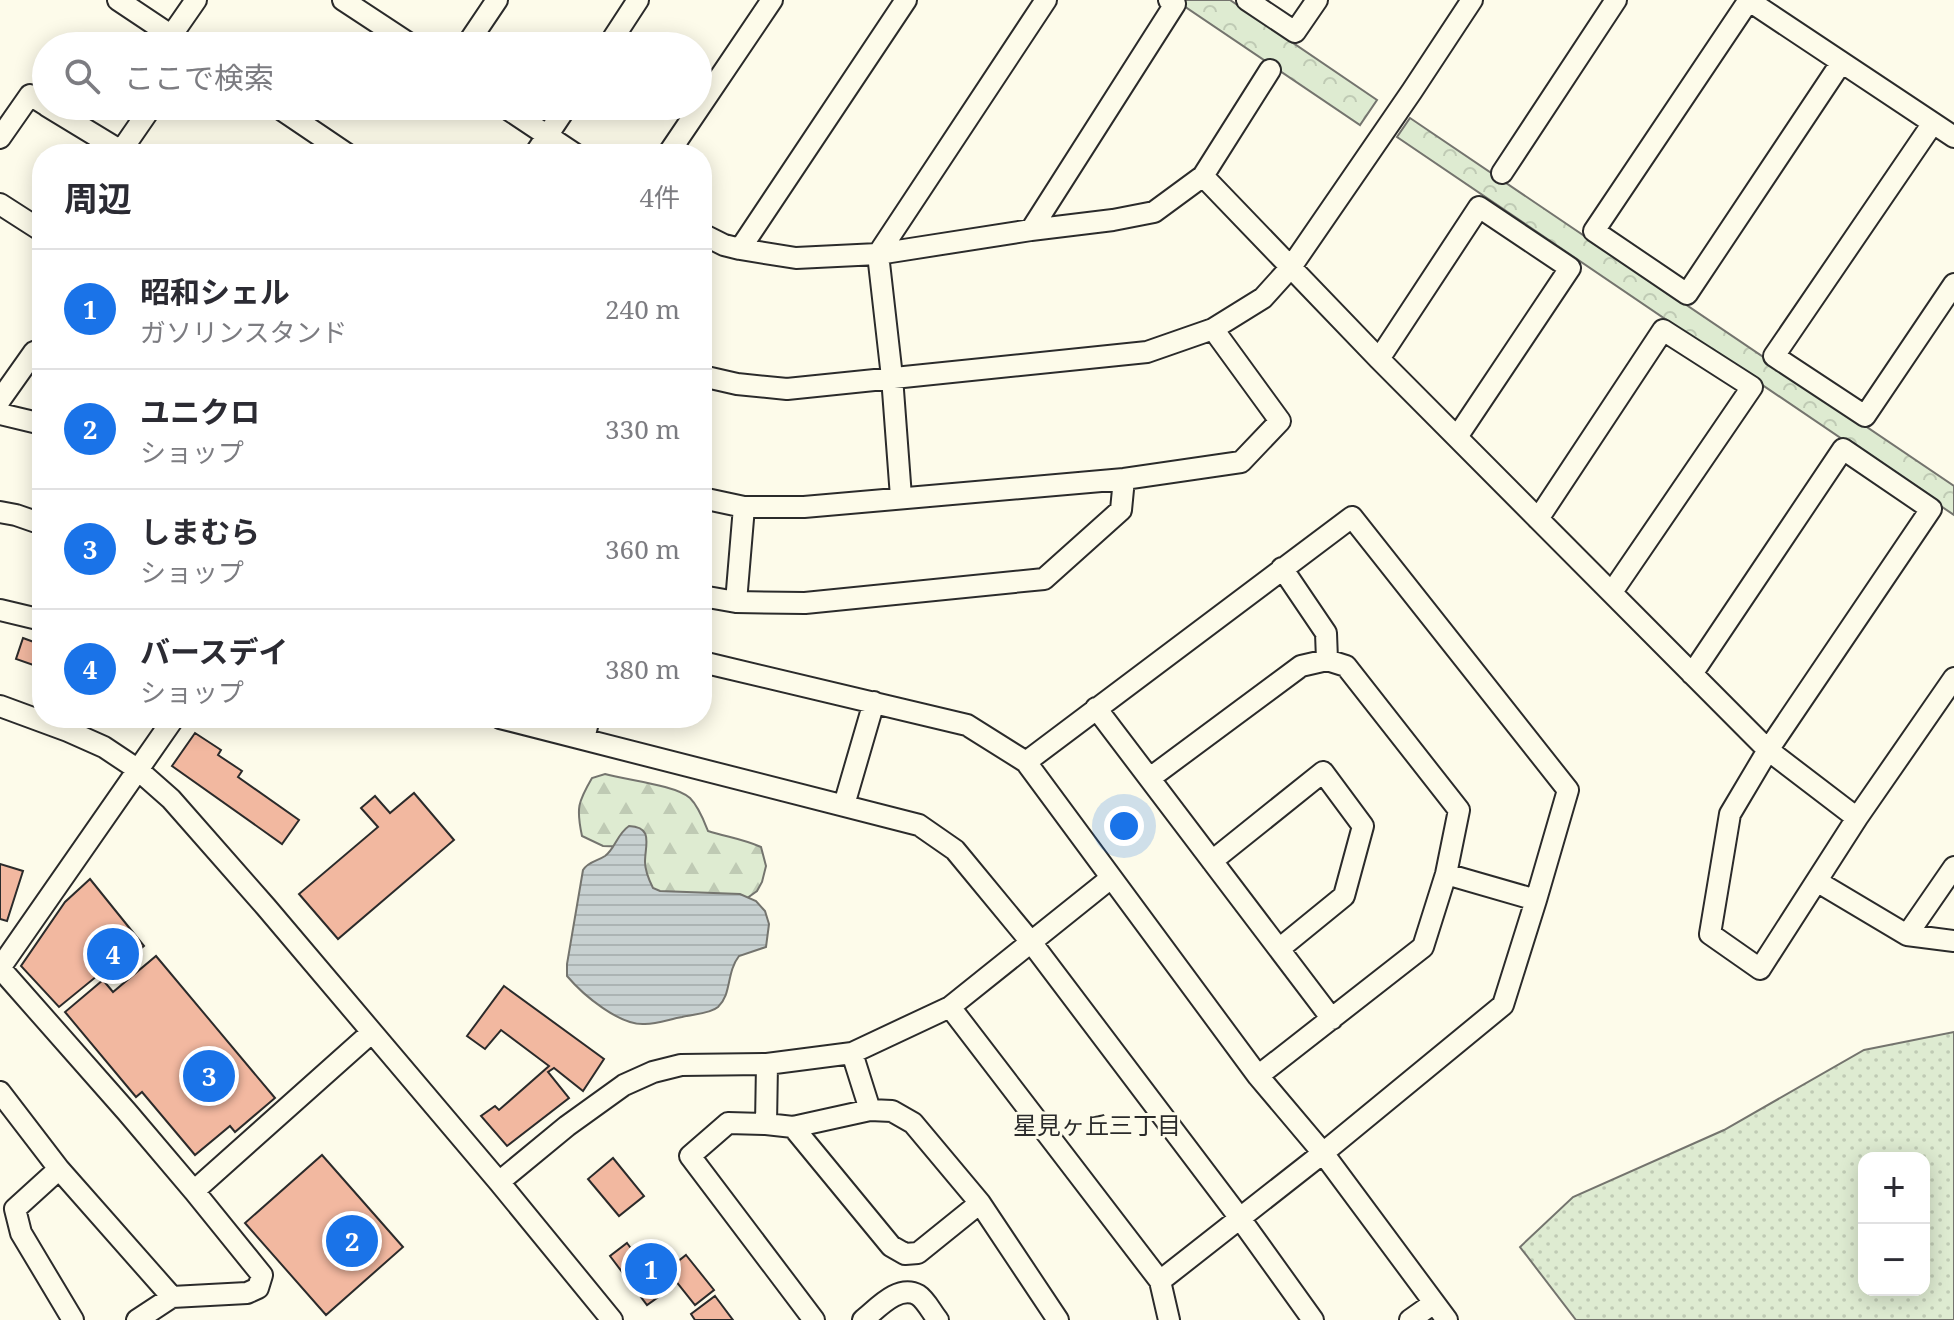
<!DOCTYPE html>
<html lang="ja">
<meta charset="utf-8">
<style>
:root{--surface:#fff;--page:#f2f2f3;--text:#2b2b33;--muted:#7c7c81;--line:#e1e1e2;--accent:#1a73e8}
body{margin:0;font-family:"Noto Serif","Noto Sans JP",serif;background:var(--page);color:var(--text)}
.controls{position:absolute;right:24px;bottom:24px;display:grid;overflow:hidden;border-radius:16px;box-shadow:0 4px 20px #0003}
.controls button{width:72px;height:72px;display:grid;place-items:center;padding:0;border:0;border-bottom:2px solid var(--line);background:var(--surface);color:var(--text);font:40px sans-serif}
.you{position:absolute;left:1124px;top:826px;width:28px;height:28px;margin:-20px;border:6px solid #fff;border-radius:50%;background:#1a73e8;box-shadow:0 0 0 12px #1a73e833}
.badge{display:grid;place-items:center;width:52px;height:52px;border-radius:50%;background:var(--accent);color:#fff;font-size:26px;font-weight:700}
.pin{position:absolute;translate:-50% -50%;border:4px solid #fff;box-shadow:0 2px 8px #0006}
.list{margin:0;padding:0;list-style:none}
h2{display:flex;justify-content:space-between;align-items:center;height:104px;margin:0;padding:0 32px;font-size:34px}
h2 small{font-size:26px;font-weight:400;color:var(--muted)}
.list li{display:grid;grid-template-columns:52px 1fr auto;gap:24px;align-items:center;box-sizing:border-box;height:120px;padding:0 32px;border-top:2px solid var(--line)}
.list b{display:block;font-size:30px;white-space:nowrap}
.list p{margin:0;font-size:26px;white-space:nowrap;color:var(--muted)}
.list em{font-size:26px;font-style:normal;color:var(--muted)}
.icon{flex:none;width:44px;height:44px;fill:none;stroke:currentColor;stroke-width:2;stroke-linecap:round;stroke-linejoin:round}
.map{position:relative;flex:none;width:1954px;height:1320px;overflow:hidden}
.search{position:absolute;background:var(--surface);box-shadow:0 4px 20px #0003;left:32px;top:32px;width:680px;height:88px;display:flex;align-items:center;gap:20px;box-sizing:border-box;padding:0 28px;border-radius:44px;color:var(--muted);font-size:30px}
.panel{position:absolute;background:var(--surface);box-shadow:0 4px 20px #0003;left:32px;top:144px;width:680px;height:584px;border-radius:32px}
.map>svg:first-child{display:block}
</style>
<div class="map">
<svg width="1954" height="1320" viewBox="0 0 1954 1320">
<defs>
<pattern id="grass-dots" width="8" height="8" patternUnits="userSpaceOnUse" patternTransform="scale(2)"><rect width="8" height="8" fill="#deebd1"/><path d="M2 2h.1M6 6h.1" fill="none" stroke="#bfcab4" stroke-width="1.8" stroke-linecap="round"/></pattern>
<pattern id="forest-firs" width="22" height="20" patternUnits="userSpaceOnUse" patternTransform="scale(2)"><rect width="22" height="20" fill="#deebd1"/><path d="M5 1l3.5 6h-7zM16 11l3.5 6h-7z" fill="#bfcab4"/></pattern>
<pattern id="park-crowns" width="20" height="18" patternUnits="userSpaceOnUse" patternTransform="scale(2)"><rect width="20" height="18" fill="#deebd1"/><path d="M2 6a3 3 0 1 1 6 0M12 15a3 3 0 1 1 6 0" fill="none" stroke="#bfcab4"/></pattern>
<pattern id="water-rules" width="6" height="5" patternUnits="userSpaceOnUse" patternTransform="scale(2)"><rect width="6" height="5" fill="#c7d0d0"/><path d="M0 2.5h6" fill="none" stroke="#abb3b3"/></pattern>
</defs>
<rect width="100%" height="100%" fill="#fdfbea"/>
<path fill="url(#grass-dots)" stroke="#74746e" stroke-width="2" fill-rule="evenodd" d="M1954 1032V1320H1576L1520 1247 1573 1197 1724 1130 1864 1050ZM1864 1158H1924V1290H1864Z"/>
<path fill="url(#forest-firs)" stroke="#74746e" stroke-width="2" d="M605 774C626 780 676 785 690 798 699 807 704 821 708 831 727 837 743 839 761 847L766 866 762 882 757 891 743 901H677L645 886 633 847 603 846 582 836C576 808 578 802 592 778Z"/>
<path fill="url(#park-crowns)" stroke="#74746e" stroke-width="2" d="M1175 0H1230L1377 100 1360 125Z
M1410 118 1954 486V515L1397 137Z"/>
<path fill="url(#water-rules)" stroke="#74746e" stroke-width="2" d="M629 826C654 827 645 845 645 862 645 871 649 880 653 888L660 891 740 894 756 901 765 911 769 924 766 947 739 956C726 973 732 994 718 1007 710 1014 693 1014 682 1017 670 1019 658 1024 645 1024 620 1026 583 995 567 976V964L583 870C589 861 596 862 605 856 615 849 617 834 629 826Z"/>
<path fill="#f2b8a0" stroke="#2b2b2b" stroke-width="2" d="M23 638 42 645V668L16 659Z
M195 733 221 750 218 755 242 771 238 777 299 820 282 844 172 766Z
M414 793 454 840 338 939 299 894 378 827 361 808 375 796 390 813Z
M0 864 23 871 7 921 0 919Z
M90 879 144 946 109 977 103 971 59 1007 21 966 65 902Z
M156 956 275 1098 235 1132 230 1126 195 1155 142 1092 136 1097 65 1012 103 980 113 992Z
M504 986 604 1059 583 1091 554 1068 548 1072 569 1098 507 1146 481 1116 495 1106 499 1110 549 1066 501 1030 485 1049 467 1036Z
M322 1155 403 1247 326 1315 245 1223Z
M613 1158 644 1196 619 1216 588 1179Z
M627 1243 664 1293 647 1305 610 1256Z
M686 1255 714 1290 695 1305 667 1270Z
M715 1296 733 1320H695L691 1314Z"/>
<g fill="none" stroke-linecap="round" stroke-linejoin="round">
<g stroke="#2b2b2b" stroke-width="24">
<path id="minor" d="M118 0 187 46
M343 0 413 46
M1247 0 1295 32 1317 0
M1748 0 1954 137
M1749 0 1594 231 1687 294 1841 63
M171 36 196 0
M466 46 497 0
M608 46 638 0
M47 106 126 154
M276 106 347 154
M503 106 575 154
M1933 123 1774 356 1865 416 1954 284
M0 138 30 95 46 105
M121 151 152 106
M535 154 567 106
M668 154 772 0
M1502 173 1616 0
M1203 176 1379 359 1768 750 1857 818
M0 204 42 231
M1031 230 1175 4 1169 0
M702 234 724 245 740 249 796 258 878 254 1031 230 1113 220 1154 212 1203 176 1270 70
M740 249 906 0
M1379 359 1479 207 1570 268 1457 437
M702 376 737 384 787 389 1147 352 1213 329 1263 298 1291 267 1412 91 1472 0
M0 400 34 352 42 350
M0 414 42 424
M901 497 892 377 878 254 1046 0
M702 498 744 507H804L1124 479 1241 462 1280 421 1213 329
M0 512 16 515 42 524
M1538 519 1663 330 1752 387 1612 592
M1282 568 1326 633 1327 660
M702 596 736 602 805 603 1044 579 1121 510 1124 479
M736 602 744 507
M0 610 42 620
M702 662 967 725 1026 762 1258 1076 1323 1153 1447 1320
M1692 674 1843 449 1931 509 1768 750 1730 814 1710 934 1760 969 1857 818 1954 678
M0 706 68 731 104 747 137 769 171 799 266 907 499 1182 612 1320
M1096 708 1332 1019
M500 718 919 825 955 850 1031 942 1239 1217 1313 1320
M584 739 589 718
M1026 762 1352 517 1568 790 1536 900 1503 1005 1323 1153 1160 1281
M1150 778 1301 666 1327 660 1346 666 1459 810 1446 874 1423 947 1258 1076
M844 805 874 702
M1212 861 1323 772 1363 826 1344 896 1279 949
M1446 874 1536 900
M1818 882 1907 935 1954 941
M1907 935 1954 867
M0 968 174 718
M0 968 127 1112 194 1191
M950 1007 1160 1281 1169 1320
M852 1053 870 1110
M0 1092 59 1169 172 1297
M766 1124 767 1064
M793 1127 891 1246 905 1254 918 1253 980 1203
M59 1169 15 1209 21 1233 73 1320
M499 1182 567 1126 624 1085 653 1072 681 1065 767 1064 852 1053 950 1007 1111 878
M137 1320 172 1297 247 1293 258 1288 262 1275 194 1191 371 1033
M814 1320 690 1156 728 1123 766 1124 793 1127 870 1110 892 1111 913 1123 980 1203 1058 1320
M863 1320C877 1309 898 1284 918 1295 926 1300 932 1313 938 1320
M1410 1320 1434 1303"/>
</g>
<use href="#minor" stroke="#fdfbea" stroke-width="20"/>
</g>
<g text-anchor="middle" dominant-baseline="central" stroke-width="6" stroke-linejoin="round" paint-order="stroke">
<g font-size="24" fill="#2b2b2b" stroke="#fdfbea">
<text x="1097" y="1124">星見ヶ丘三丁目</text>
</g>
</g>
</svg>
<div class="controls">
<button>+</button>
<button>−</button>
</div>
<div class="you"></div>
<div class="pin badge" style="left:651px;top:1269px">1</div>
<div class="pin badge" style="left:352px;top:1241px">2</div>
<div class="pin badge" style="left:209px;top:1076px">3</div>
<div class="pin badge" style="left:113px;top:954px">4</div>
<div class="search"><svg class="icon" aria-label="search" viewBox="0 0 24 24"><circle cx="10" cy="10" r="6"/><path d="M15 15l6 6"/></svg>ここで検索</div>
<section class="panel">
<h2>周辺<small>4件</small></h2>
<ul class="list">
<li><span class="badge">1</span><div><b>昭和シェル</b><p>ガソリンスタンド</p></div><em>240 m</em></li>
<li><span class="badge">2</span><div><b>ユニクロ</b><p>ショップ</p></div><em>330 m</em></li>
<li><span class="badge">3</span><div><b>しまむら</b><p>ショップ</p></div><em>360 m</em></li>
<li><span class="badge">4</span><div><b>バースデイ</b><p>ショップ</p></div><em>380 m</em></li>
</ul>
</section>
</div>
